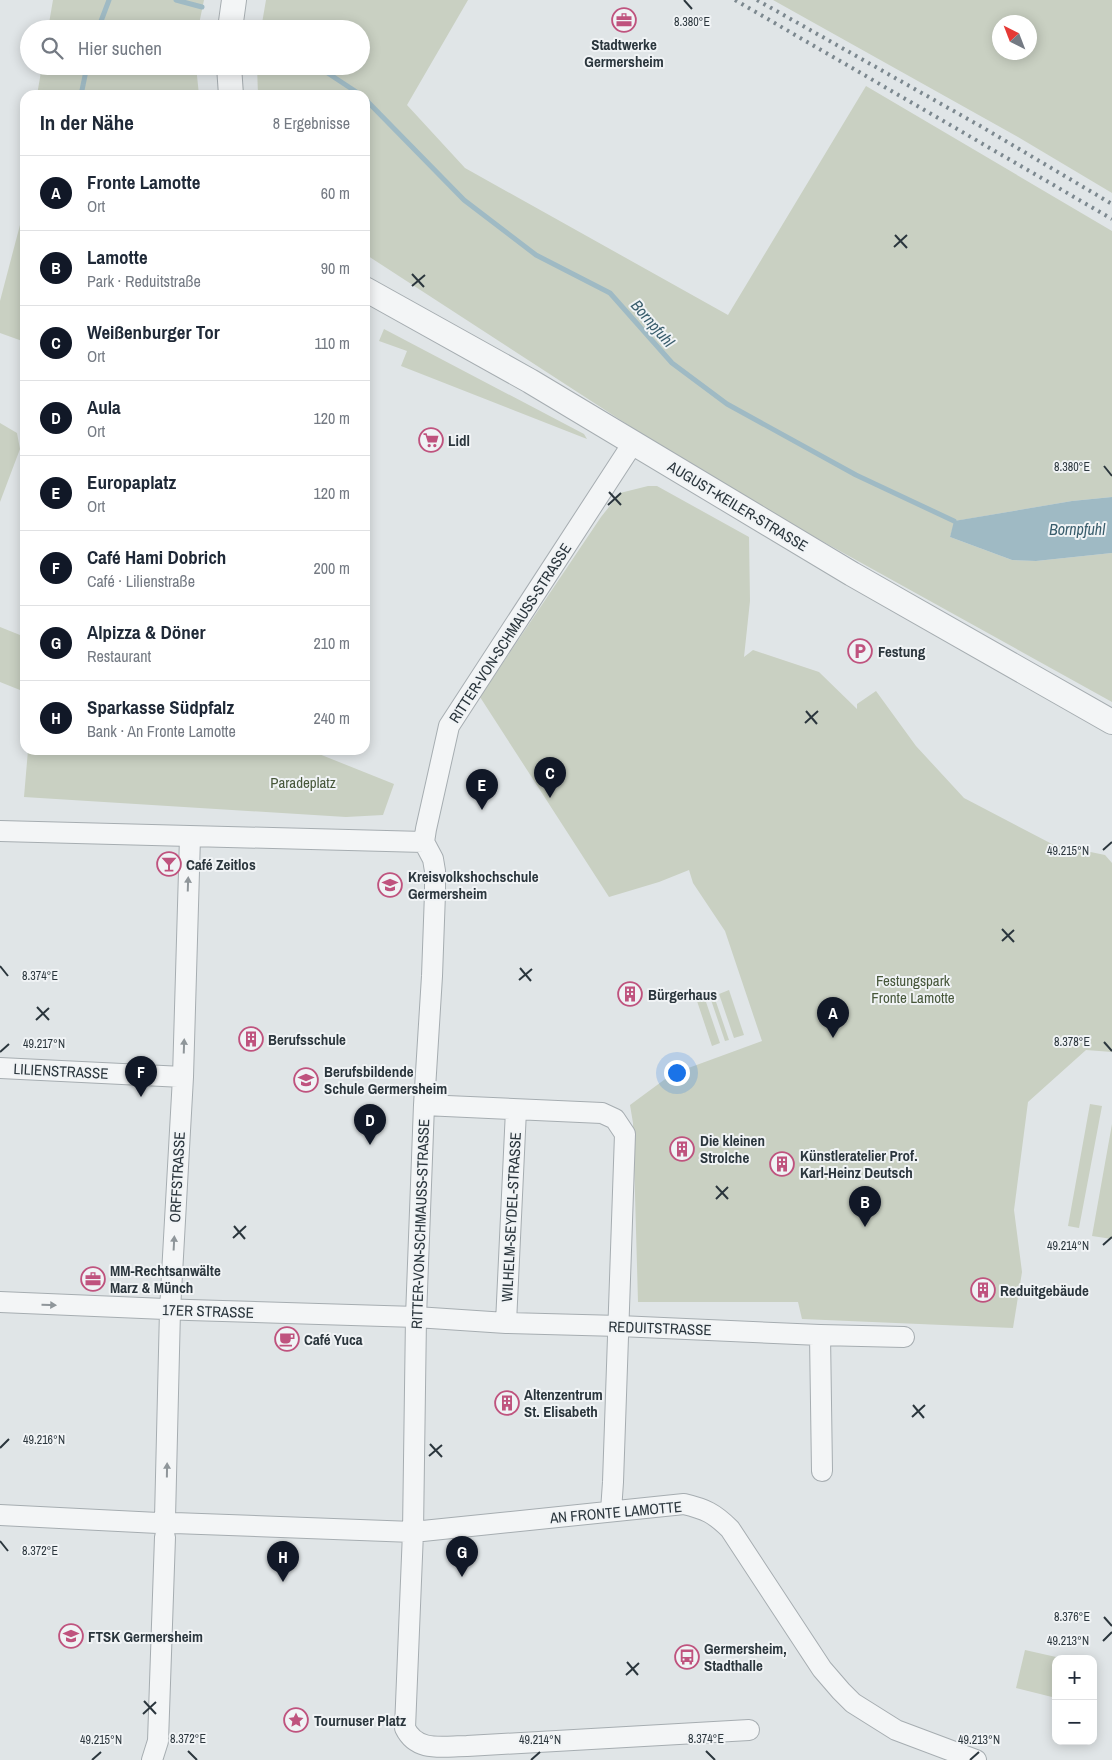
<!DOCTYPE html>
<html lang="de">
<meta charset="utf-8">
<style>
:root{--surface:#fff;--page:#f6f6f7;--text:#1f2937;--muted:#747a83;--line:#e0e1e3;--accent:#111827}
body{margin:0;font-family:"Archivo Narrow",sans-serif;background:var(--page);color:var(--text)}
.controls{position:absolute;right:15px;bottom:15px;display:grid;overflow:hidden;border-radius:10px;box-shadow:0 2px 12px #0003}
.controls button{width:45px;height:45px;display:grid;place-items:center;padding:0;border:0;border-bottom:1px solid var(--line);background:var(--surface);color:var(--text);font:25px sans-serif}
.compass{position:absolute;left:992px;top:15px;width:45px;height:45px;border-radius:50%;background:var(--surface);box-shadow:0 2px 12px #0003;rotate:318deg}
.you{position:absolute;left:676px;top:1072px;width:18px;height:18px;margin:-12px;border:4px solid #fff;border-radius:50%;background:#1a73e8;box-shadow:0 0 0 8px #1a73e833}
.badge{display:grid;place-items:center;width:32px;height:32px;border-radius:50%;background:var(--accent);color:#fff;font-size:16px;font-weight:700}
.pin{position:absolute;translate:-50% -41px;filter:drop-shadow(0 1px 2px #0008)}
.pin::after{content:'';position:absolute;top:26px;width:18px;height:15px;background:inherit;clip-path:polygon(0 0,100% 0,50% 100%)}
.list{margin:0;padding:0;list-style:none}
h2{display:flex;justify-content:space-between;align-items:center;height:65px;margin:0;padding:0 20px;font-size:21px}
h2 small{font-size:16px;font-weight:400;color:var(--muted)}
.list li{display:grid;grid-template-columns:32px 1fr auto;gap:15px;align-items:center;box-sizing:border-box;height:75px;padding:0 20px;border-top:1px solid var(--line)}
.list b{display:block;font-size:19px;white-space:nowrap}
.list p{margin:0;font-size:16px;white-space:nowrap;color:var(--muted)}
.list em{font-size:16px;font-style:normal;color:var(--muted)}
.icon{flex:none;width:28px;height:28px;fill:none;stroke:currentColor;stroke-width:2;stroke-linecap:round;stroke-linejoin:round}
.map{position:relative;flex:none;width:1112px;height:1760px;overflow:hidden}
.search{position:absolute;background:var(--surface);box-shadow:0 2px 12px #0003;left:20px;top:20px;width:350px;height:55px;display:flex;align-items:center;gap:12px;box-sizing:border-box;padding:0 18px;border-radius:28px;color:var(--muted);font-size:19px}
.panel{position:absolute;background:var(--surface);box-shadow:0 2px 12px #0003;left:20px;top:90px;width:350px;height:665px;border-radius:15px}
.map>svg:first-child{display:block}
</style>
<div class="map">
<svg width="1112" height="1760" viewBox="0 0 1112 1760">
<rect width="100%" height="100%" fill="#e0e5e7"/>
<path fill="#c9d0c2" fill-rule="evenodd" d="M53 0H204L198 29H48Z
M266 0H468L407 105 465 168 728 315 866 86 1112 231V497L1072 501 955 521 950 537 1012 560 1036 561 1112 553V702L719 484 365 254V95H258L257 66H361V29H261Z
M773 0H1112V193L1018 137ZM1000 22H1030V52H1000Z
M42 66H196L199 95H37Z
M25 206V342L0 333V301Z
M384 329 584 434 587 439 401 366 407 351 379 341Z
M0 423 17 433 20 449 0 502Z
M648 486H657L749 537 750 601 744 657 753 650 819 672 857 709V704L876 691 916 746 964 798 1052 844 1105 855 1112 863V1052L1086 1050 1028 1102 1014 1210 1022 1272 1013 1328 802 1319 798 1302H638L633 1123 630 1105 672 1074 762 1041 725 931 693 883 689 870 659 882 609 897 480 697 601 517 620 493Z
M0 627 25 637V692L0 682Z
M28 750H309L394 784 383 815 346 817 24 797Z
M729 990 744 1035 734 1038 719 994Z
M714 996 729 1040 725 1041 710 997Z
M705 999 720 1043 712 1046 697 1001Z
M1090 1104 1102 1106 1079 1228 1068 1226Z
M1112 1124V1239L1092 1236Z
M1025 1650 1065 1659H1056V1698L1016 1688Z"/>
<path fill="#9fbac4" d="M1112 497V553L1036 561 1012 560 950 537 954 521 1072 501Z"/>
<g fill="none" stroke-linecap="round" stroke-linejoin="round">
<path stroke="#9fbac4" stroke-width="5" d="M176 0 202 7
M98 29 109 0
M317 66 361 95
M81 95 87 66
M365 99 464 200 536 255 610 293 672 363 727 404 856 475 954 521
M23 332 25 325"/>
<g stroke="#a6adb1" stroke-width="22">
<path id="minor" d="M633 443 449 726 426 829 424 842 433 859 435 871V893L432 976 424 1105 416 1317 413 1532 405 1728C417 1753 443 1746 467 1746L749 1730
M0 831 424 842
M0 1068 183 1077
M424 1105 602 1113 615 1119 625 1134 613 1482 611 1511
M0 1302 189 1310 416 1317 506 1323 619 1326 820 1335 904 1337
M506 1323 516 1110
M820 1335 822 1471
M0 1515 158 1523
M165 1518 170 1310 183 1077 190 837
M174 1523 413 1532 684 1504C705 1509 714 1513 730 1529L822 1669 841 1691 853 1703 896 1730 976 1760
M152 1760 158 1741 165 1537"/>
</g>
<g stroke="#a6adb1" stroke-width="26">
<path id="tertiary" d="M230 29 234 0
M229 66 231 95
M365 289 530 381 852 574 1112 722"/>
</g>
<use href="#minor" stroke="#f3f5f6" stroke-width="20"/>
<use href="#tertiary" stroke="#f3f5f6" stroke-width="24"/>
<path stroke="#7c888f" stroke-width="4" stroke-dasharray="2.5 5" stroke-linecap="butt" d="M735 0 1112 219
M757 0 982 127 1112 204"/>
</g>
<defs><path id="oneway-solid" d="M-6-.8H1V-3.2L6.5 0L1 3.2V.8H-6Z" transform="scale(1.25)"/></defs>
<g fill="#8f969a">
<use href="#oneway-solid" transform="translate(188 884) rotate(-88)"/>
<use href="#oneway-solid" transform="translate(184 1046) rotate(-88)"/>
<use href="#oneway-solid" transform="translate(174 1243) rotate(-87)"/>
<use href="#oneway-solid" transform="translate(49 1305) rotate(2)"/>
<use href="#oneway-solid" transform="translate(167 1470) rotate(-89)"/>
</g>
<path fill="none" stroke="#2b363d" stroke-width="2" d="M684 0 692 9M895 235 907 248M894 247 907 235M412 274 424 287M412 286 425 275M1104 466 1112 476M609 492 621 505M608 505 621 493M806 711 817 724M805 723 818 711M1103 850 1112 842M1002 929 1014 942M1002 941 1014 930M0 966 8 976M520 968 531 981M519 980 532 969M37 1007 49 1020M36 1020 49 1008M1104 1042 1112 1051M0 1052 9 1044M716 1186 728 1199M716 1199 728 1187M234 1226 245 1239M233 1238 246 1226M1103 1245 1112 1237M913 1405 924 1418M912 1417 925 1405M430 1444 442 1457M0 1448 9 1439M429 1456 442 1445M0 1541 8 1551M1104 1617 1112 1626M1103 1641 1112 1632M627 1662 638 1675M626 1675 639 1663M144 1701 156 1714M143 1714 156 1702M188 1751 197 1760M706 1751 715 1760M92 1760 101 1752M531 1760 540 1752M970 1760 979 1752"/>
<defs>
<g id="office-ring" transform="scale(1.25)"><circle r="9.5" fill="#f0f3f5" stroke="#bf537e" stroke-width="1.5"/><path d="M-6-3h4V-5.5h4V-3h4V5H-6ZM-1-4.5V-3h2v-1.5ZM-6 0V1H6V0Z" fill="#bf537e"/></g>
<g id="supermarket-ring" transform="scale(1.25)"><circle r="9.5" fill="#f0f3f5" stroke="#bf537e" stroke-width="1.5"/><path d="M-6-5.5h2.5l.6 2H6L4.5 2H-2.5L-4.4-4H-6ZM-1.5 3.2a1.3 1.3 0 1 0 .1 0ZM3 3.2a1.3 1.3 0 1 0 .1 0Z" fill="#bf537e"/></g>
<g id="parking-ring" transform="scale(1.25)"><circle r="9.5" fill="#f0f3f5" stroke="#bf537e" stroke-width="1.5"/><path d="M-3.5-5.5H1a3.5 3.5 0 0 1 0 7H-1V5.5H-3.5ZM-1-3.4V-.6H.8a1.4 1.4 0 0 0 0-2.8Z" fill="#bf537e"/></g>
<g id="bar-ring" transform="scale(1.25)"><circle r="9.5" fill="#f0f3f5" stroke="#bf537e" stroke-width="1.5"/><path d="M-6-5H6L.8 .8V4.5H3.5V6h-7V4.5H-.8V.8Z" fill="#bf537e"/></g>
<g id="university-ring" transform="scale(1.25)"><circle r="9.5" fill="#f0f3f5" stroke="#bf537e" stroke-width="1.5"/><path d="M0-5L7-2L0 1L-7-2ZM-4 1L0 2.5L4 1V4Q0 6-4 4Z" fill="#bf537e"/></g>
<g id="building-ring" transform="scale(1.25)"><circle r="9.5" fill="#f0f3f5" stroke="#bf537e" stroke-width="1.5"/><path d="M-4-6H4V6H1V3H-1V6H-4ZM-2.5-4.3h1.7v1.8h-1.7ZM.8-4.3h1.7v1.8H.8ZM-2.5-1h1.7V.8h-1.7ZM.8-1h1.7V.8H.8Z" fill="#bf537e"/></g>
<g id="school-ring" transform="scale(1.25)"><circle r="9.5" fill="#f0f3f5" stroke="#bf537e" stroke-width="1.5"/><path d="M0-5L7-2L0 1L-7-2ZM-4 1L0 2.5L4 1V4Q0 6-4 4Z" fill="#bf537e"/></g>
<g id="cafe-ring" transform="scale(1.25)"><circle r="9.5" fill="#f0f3f5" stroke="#bf537e" stroke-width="1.5"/><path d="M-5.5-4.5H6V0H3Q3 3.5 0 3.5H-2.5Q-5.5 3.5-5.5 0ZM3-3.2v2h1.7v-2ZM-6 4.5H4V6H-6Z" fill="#bf537e"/></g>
<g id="bus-ring" transform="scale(1.25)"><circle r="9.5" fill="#f0f3f5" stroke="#bf537e" stroke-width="1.5"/><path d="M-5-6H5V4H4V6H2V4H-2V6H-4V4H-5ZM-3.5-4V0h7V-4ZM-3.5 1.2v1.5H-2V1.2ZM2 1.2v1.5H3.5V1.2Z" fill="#bf537e"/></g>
<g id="sight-ring" transform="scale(1.25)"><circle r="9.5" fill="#f0f3f5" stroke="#bf537e" stroke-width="1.5"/><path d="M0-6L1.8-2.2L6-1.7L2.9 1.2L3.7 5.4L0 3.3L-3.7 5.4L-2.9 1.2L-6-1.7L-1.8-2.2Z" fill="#bf537e"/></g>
</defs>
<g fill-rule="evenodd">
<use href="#office-ring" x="624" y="20"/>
<use href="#supermarket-ring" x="431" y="440"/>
<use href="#parking-ring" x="860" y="651"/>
<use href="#bar-ring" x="169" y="864"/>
<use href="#university-ring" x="390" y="885"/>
<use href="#building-ring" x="630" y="994"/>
<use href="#building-ring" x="251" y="1039"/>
<use href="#school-ring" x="306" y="1080"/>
<use href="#building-ring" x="682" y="1149"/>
<use href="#building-ring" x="782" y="1164"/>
<use href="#office-ring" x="93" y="1279"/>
<use href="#building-ring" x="983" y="1290"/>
<use href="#cafe-ring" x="287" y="1339"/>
<use href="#building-ring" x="507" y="1403"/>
<use href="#university-ring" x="71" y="1636"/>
<use href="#bus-ring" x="687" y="1657"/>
<use href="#sight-ring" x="296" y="1720"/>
</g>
<g text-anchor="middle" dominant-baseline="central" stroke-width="4" stroke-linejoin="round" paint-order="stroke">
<g font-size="15" font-weight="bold" fill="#2b363d" stroke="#f0f3f5" text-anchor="start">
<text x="624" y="44" text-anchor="middle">Stadtwerke<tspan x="624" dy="17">Germersheim</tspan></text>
<text x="448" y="440">Lidl</text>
<text x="878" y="651">Festung</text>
<text x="186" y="864">Café Zeitlos</text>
<text x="408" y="876">Kreisvolkshochschule<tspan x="408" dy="17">Germersheim</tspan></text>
<text x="648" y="994">Bürgerhaus</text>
<text x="268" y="1039">Berufsschule</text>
<text x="324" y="1071">Berufsbildende<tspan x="324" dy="17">Schule Germersheim</tspan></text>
<text x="700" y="1140">Die kleinen<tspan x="700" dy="17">Strolche</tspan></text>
<text x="800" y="1155">Künstleratelier Prof.<tspan x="800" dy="17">Karl-Heinz Deutsch</tspan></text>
<text x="110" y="1270">MM-Rechtsanwälte<tspan x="110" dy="17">Marz &amp; Münch</tspan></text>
<text x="1000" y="1290">Reduitgebäude</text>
<text x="304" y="1339">Café Yuca</text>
<text x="524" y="1394">Altenzentrum<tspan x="524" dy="17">St. Elisabeth</tspan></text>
<text x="88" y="1636">FTSK Germersheim</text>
<text x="704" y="1648">Germersheim,<tspan x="704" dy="17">Stadthalle</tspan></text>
<text x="314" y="1720">Tournuser Platz</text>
</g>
<g font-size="15" fill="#2b363d" stroke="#f0f3f5">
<text transform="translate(738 506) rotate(31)">AUGUST-KEILER-STRASSE</text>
<text transform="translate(510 633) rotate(-57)">RITTER-VON-SCHMAUSS-STRASSE</text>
<text transform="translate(61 1071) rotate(3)">LILIENSTRASSE</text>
<text transform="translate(177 1177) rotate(-87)">ORFFSTRASSE</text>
<text transform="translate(511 1217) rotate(-87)">WILHELM-SEYDEL-STRASSE</text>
<text transform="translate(420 1224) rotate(-88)">RITTER-VON-SCHMAUSS-STRASSE</text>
<text transform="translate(208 1311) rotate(2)">17ER STRASSE</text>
<text transform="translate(660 1328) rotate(2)">REDUITSTRASSE</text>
<text transform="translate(616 1512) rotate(-5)">AN FRONTE LAMOTTE</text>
</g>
<g font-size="15" fill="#47573a" stroke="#f0f3f5">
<text x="303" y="782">Paradeplatz</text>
<text x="913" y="980">Festungspark<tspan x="913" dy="17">Fronte Lamotte</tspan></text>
</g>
<g font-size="16" font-style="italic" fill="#395d6c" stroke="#f0f3f5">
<text transform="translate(653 323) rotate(49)">Bornpfuhl</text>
<text x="1077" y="529">Bornpfuhl</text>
</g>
</g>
<g font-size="12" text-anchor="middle" fill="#2b363d" stroke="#f0f3f5" stroke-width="4" stroke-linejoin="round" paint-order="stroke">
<text x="692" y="26">8.380°E</text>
<text x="1072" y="471">8.380°E</text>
<text x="1068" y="855">49.215°N</text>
<text x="40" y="980">8.374°E</text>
<text x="1072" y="1046">8.378°E</text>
<text x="44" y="1048">49.217°N</text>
<text x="1068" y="1250">49.214°N</text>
<text x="44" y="1444">49.216°N</text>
<text x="40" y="1555">8.372°E</text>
<text x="1072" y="1621">8.376°E</text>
<text x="1068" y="1645">49.213°N</text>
<text x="188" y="1743">8.372°E</text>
<text x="706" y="1743">8.374°E</text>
<text x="101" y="1744">49.215°N</text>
<text x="540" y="1744">49.214°N</text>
<text x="979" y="1744">49.213°N</text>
</g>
</svg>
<div class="controls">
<button>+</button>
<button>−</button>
</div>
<svg class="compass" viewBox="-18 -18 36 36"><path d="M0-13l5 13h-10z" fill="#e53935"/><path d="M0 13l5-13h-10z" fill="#747a83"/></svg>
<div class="you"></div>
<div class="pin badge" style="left:833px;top:1038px">A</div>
<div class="pin badge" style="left:865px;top:1227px">B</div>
<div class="pin badge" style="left:550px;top:798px">C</div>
<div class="pin badge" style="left:370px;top:1145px">D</div>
<div class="pin badge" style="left:482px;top:810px">E</div>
<div class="pin badge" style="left:141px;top:1097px">F</div>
<div class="pin badge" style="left:462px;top:1577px">G</div>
<div class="pin badge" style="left:283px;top:1582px">H</div>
<div class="search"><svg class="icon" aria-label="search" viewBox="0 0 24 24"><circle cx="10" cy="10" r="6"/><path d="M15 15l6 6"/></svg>Hier suchen</div>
<section class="panel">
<h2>In der Nähe<small>8 Ergebnisse</small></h2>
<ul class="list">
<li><span class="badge">A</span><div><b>Fronte Lamotte</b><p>Ort</p></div><em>60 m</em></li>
<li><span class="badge">B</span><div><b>Lamotte</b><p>Park · Reduitstraße</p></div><em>90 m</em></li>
<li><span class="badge">C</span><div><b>Weißenburger Tor</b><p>Ort</p></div><em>110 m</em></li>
<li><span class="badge">D</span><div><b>Aula</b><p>Ort</p></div><em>120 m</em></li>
<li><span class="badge">E</span><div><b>Europaplatz</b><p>Ort</p></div><em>120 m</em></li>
<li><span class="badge">F</span><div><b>Café Hami Dobrich</b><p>Café · Lilienstraße</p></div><em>200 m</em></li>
<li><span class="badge">G</span><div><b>Alpizza &amp; Döner</b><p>Restaurant</p></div><em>210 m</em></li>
<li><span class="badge">H</span><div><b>Sparkasse Südpfalz</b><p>Bank · An Fronte Lamotte</p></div><em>240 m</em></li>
</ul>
</section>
</div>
